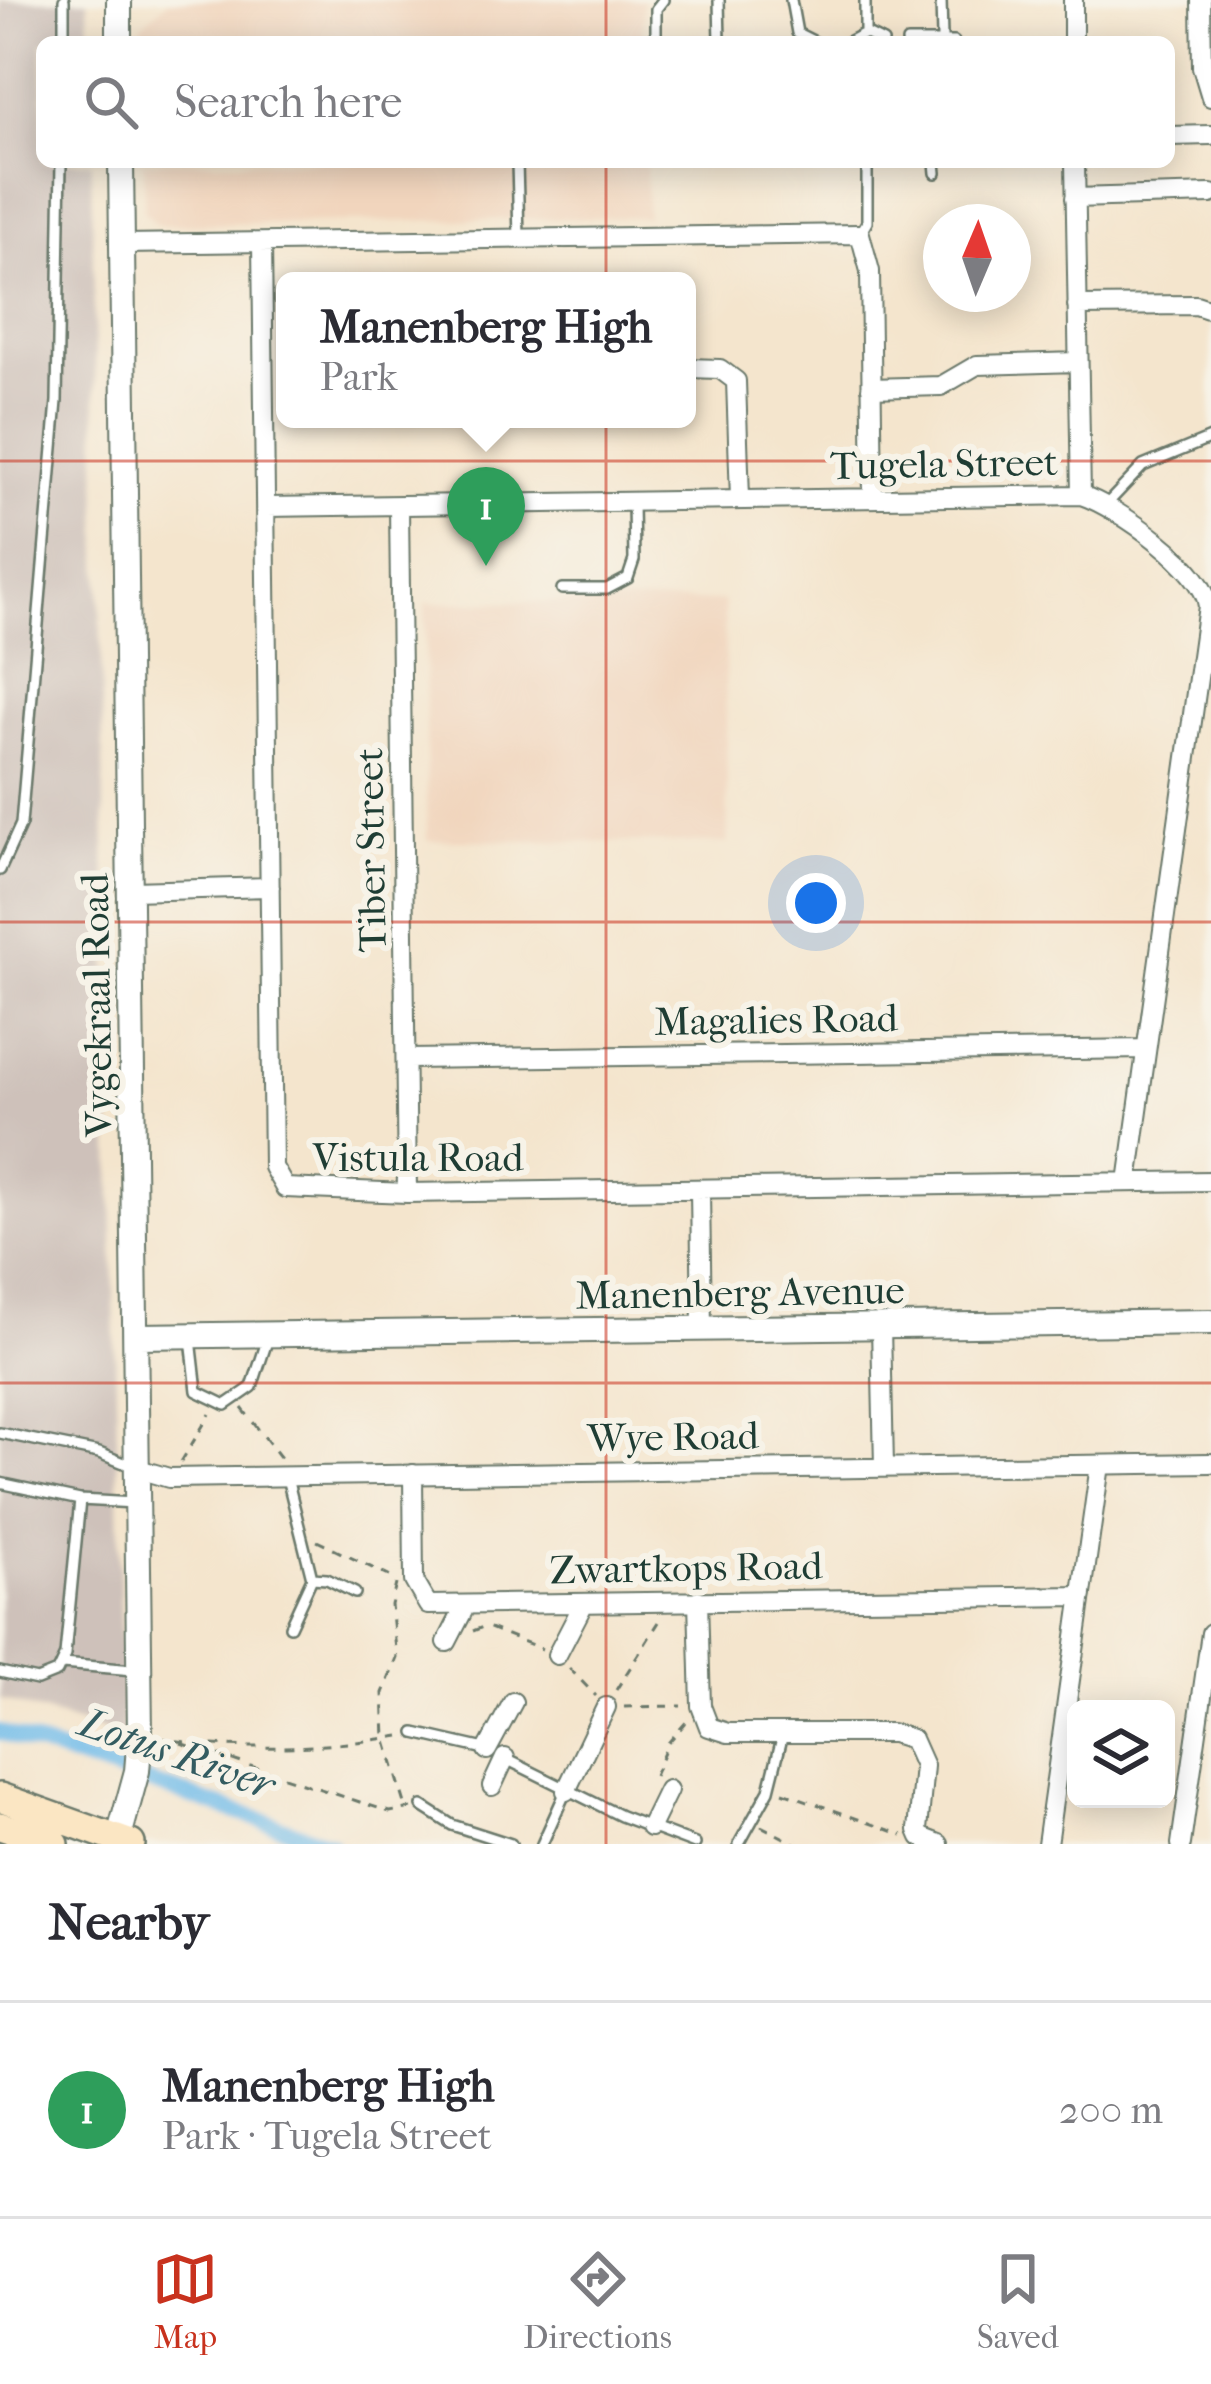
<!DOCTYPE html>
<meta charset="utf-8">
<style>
:root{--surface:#fff;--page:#f2f2f3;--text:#2b2b33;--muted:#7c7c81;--line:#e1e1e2;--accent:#c8321e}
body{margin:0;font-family:"IM FELL French Canon",serif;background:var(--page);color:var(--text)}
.controls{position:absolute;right:36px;bottom:36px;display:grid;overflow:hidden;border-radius:18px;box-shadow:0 6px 30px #0003}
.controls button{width:108px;height:108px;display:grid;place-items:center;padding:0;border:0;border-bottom:3px solid var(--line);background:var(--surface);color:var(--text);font:60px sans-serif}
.compass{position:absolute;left:923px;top:204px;width:108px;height:108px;border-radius:50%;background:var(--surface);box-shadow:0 6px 30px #0003;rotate:2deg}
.you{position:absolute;left:816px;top:903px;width:42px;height:42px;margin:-30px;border:9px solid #fff;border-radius:50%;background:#1a73e8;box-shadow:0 0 0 18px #1a73e833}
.badge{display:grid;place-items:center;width:78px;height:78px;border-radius:50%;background:var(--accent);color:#fff;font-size:39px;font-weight:700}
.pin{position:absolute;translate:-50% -99px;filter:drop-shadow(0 3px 6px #0008)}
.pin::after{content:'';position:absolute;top:63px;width:42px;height:36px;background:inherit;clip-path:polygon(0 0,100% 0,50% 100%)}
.popup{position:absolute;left:276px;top:272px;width:420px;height:156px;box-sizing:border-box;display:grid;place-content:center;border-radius:18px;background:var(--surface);filter:drop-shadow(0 3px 9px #0005);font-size:39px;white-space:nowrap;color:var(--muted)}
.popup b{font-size:45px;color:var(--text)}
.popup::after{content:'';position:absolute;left:50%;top:100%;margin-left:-24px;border:24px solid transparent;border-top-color:var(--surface)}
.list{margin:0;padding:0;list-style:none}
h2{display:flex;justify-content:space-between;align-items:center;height:156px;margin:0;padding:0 48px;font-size:51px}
h2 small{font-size:39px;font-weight:400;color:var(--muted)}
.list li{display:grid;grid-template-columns:78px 1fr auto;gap:36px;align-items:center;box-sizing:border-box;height:216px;padding:0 48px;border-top:3px solid var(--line)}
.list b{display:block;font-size:45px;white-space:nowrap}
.list p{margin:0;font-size:39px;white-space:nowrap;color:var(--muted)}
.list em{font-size:39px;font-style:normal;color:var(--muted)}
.icon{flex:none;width:66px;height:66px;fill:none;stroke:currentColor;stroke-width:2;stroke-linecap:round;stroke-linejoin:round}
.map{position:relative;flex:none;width:1211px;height:1844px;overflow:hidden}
.search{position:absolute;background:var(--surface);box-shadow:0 6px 30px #0003;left:36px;right:36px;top:36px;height:132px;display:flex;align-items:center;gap:30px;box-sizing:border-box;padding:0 42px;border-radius:18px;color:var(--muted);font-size:45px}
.sheet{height:372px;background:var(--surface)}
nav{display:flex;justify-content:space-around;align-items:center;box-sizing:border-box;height:168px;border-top:3px solid var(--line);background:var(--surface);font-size:33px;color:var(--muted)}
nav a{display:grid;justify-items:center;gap:6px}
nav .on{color:var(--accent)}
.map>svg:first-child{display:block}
</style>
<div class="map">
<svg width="1211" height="1844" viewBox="0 0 1211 1844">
<rect width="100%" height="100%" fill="#f7f3e8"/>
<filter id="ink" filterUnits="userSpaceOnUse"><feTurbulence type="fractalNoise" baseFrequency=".00833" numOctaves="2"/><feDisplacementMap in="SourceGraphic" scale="24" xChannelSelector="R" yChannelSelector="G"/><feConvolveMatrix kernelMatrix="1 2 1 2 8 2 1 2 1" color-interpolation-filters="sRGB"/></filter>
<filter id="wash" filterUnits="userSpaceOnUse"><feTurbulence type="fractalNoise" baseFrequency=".004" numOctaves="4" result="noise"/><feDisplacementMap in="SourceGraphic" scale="48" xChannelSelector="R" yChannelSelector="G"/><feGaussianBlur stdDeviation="2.7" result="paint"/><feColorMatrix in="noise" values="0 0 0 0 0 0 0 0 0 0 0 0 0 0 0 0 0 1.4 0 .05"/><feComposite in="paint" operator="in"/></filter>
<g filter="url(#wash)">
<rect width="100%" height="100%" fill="#f4e5cd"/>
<path fill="#f1d5bd" d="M170 0H643V42H142V25Z
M144 162H646L647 217 157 225 144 211Z
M724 601 728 843 427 840 425 603Z"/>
<path fill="#cec1ba" d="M0 0H88L89 42H42V162H91L123 1736 0 1699Z"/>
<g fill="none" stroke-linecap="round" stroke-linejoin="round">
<path stroke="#70bbe9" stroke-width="16" d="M0 1732 331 1844"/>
</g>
</g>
<g filter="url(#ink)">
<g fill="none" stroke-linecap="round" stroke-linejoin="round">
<g stroke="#6a786a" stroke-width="14">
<path id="service" d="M719 0 720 42
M791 0 797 33 815 42
M865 0V33
M941 0 942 38
M865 33 883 42
M64 42V0
M656 42V9L663 0
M848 42 865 33
M907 42H954
M517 162 519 238
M935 162 936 173
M860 234 867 222V162
M1106 505 1143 466 1211 438
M562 589H607L628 578 634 560 633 503
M0 870 21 824 57 401 61 162
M191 1339 197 1391 226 1405 252 1387 269 1335
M0 1433 99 1453 134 1467
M287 1478 312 1578
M0 1483 80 1500
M290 1626 312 1578 327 1579 355 1593
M62 1664 134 1670
M0 1672 37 1680 57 1672 65 1655 80 1500 135 1503
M415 1733 489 1750
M504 1758 621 1816 695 1844
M422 1806 452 1825 511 1844
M542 1844 566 1791
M739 1844 769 1790 783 1734"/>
</g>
<g stroke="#6a786a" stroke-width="22">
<path id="minor" d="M1073 0V42
M1201 0 1202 67 1211 97
M1169 136 1211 135
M1075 162 1081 495
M1075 198 1211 194
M262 243 273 1167 285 1188 407 1193 1211 1181
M122 244 860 234 870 271 873 498
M1077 306 1196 305 1211 310
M687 368 720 369 736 381 740 499
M871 388 941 386 977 365 1077 362
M399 506 407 1193
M266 507 1081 495C1118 507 1204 568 1208 606L1128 1182
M132 891 270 887
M408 1059 1146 1049
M700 1190 702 1329
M881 1326 884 1467
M138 1469 169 1478 1211 1463
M413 1474 414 1581 428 1605 1082 1596
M698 1600 701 1706 709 1727 728 1733H892L912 1739 924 1766 918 1830 921 1837 939 1844
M447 1642 466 1605
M557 1655 584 1603
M487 1750 513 1702
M492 1786 505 1758
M566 1791 606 1707
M650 1827 668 1790
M1047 1844 1100 1465
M1181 1844 1211 1633"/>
</g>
<g stroke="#6a786a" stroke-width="28">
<path id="tertiary" d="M119 0V42
M138 1336 1211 1322
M117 1844 137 1771 140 1735 121 162"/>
</g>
<g stroke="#6a786a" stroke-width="32">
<path id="secondary" d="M0 1797 131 1844
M0 1826 55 1844"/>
</g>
<path stroke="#6a786a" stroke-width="3" stroke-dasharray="9 9" stroke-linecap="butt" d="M242 1408 284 1462
M181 1462 210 1414
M317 1541 395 1579
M396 1584 391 1605 397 1658 383 1693 385 1738 406 1807
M473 1631 485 1626 542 1649
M569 1668 596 1696
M616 1690 659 1622
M624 1707 681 1706
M159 1738C240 1752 319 1749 400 1736
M181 1743 390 1812 412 1808
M654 1776 668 1743 688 1720
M783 1792 903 1835
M761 1826 796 1844"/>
<use href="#service" stroke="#fff" stroke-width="9"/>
<use href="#minor" stroke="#fff" stroke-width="18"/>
<use href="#tertiary" stroke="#fff" stroke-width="24"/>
<use href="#secondary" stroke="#fbe6c3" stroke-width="27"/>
</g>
</g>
<path fill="none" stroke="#c8321e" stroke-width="3" stroke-opacity="0.55" d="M606 0V42M606 162V1844M0 461H1211M0 922H1211M0 1383H1211"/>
<g text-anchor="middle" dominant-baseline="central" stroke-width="12" stroke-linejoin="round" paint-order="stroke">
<g font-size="39" fill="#1f3d34" stroke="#f7f3e8">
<text transform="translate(944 464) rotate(-1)">Tugela Street</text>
<text transform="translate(371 850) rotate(-91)">Tiber Street</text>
<text transform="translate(97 1005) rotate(-91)">Vygekraal Road</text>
<text transform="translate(776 1020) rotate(-1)">Magalies Road</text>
<text x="418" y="1158">Vistula Road</text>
<text transform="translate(740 1293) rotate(-1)">Manenberg Avenue</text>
<text transform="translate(673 1437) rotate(-1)">Wye Road</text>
<text transform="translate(686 1568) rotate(-1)">Zwartkops Road</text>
</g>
<g font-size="42" font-style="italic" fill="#335c61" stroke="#f7f3e8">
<text transform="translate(177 1754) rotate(19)">Lotus River</text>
</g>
</g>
</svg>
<div class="controls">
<button><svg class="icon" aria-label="layers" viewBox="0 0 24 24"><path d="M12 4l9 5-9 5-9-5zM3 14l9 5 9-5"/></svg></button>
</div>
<svg class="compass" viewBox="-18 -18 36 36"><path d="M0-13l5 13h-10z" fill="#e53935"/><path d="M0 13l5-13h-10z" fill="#7c7c81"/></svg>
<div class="you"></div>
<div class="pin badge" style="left:486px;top:566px;background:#2e9e5b">1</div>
<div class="popup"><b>Manenberg High</b>Park</div>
<div class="search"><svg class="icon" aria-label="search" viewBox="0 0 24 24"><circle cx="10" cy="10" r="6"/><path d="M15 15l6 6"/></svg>Search here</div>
</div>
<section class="sheet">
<h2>Nearby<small></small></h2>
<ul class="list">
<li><span class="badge" style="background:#2e9e5b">1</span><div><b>Manenberg High</b><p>Park · Tugela Street</p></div><em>200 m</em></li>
</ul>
</section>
<nav>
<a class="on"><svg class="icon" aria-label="map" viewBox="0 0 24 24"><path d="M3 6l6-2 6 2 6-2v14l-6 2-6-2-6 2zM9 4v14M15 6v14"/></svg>Map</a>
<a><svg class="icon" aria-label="directions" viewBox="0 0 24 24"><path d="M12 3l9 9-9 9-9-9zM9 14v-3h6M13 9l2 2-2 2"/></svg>Directions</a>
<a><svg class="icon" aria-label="saved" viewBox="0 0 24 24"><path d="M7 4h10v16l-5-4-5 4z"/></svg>Saved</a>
</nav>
